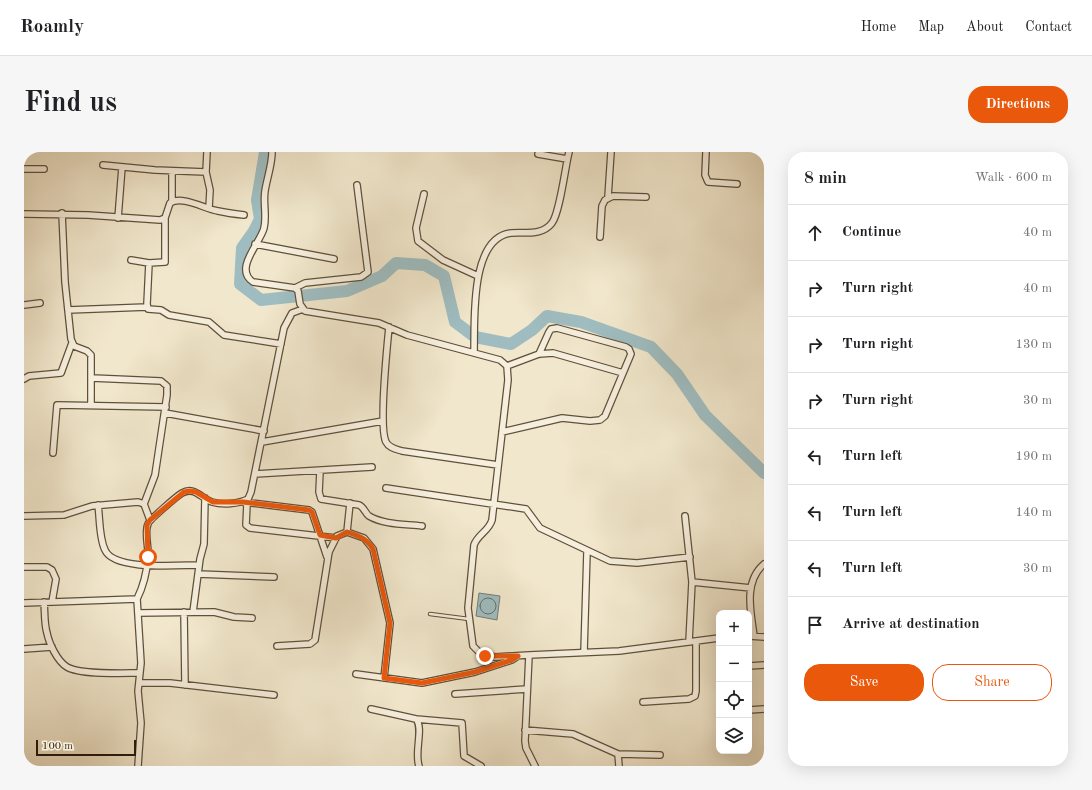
<!DOCTYPE html>
<meta charset="utf-8">
<style>
:root{--surface:#fff;--page:#f6f6f6;--text:#202124;--muted:#757577;--line:#e0e0e0;--accent:#ea580c}
body{margin:0;font-family:"Old Standard TT",serif;background:var(--page);color:var(--text)}
.controls{position:absolute;right:12px;bottom:12px;display:grid;overflow:hidden;border-radius:8px;box-shadow:0 4px 16px #0002}
.controls button{width:36px;height:36px;display:grid;place-items:center;padding:0;border:0;border-bottom:1px solid var(--line);background:var(--surface);color:var(--text);font:20px sans-serif}
.scale{position:absolute;left:12px;bottom:10px;width:100px;box-sizing:border-box;padding-left:4px;border:2px solid #301e0a;border-top:0;font-size:11px;line-height:14px;white-space:nowrap;color:#301e0a;-webkit-text-stroke:3px #f6efde;paint-order:stroke}
.stop{position:absolute;width:12px;height:12px;margin:-9px;border:3px solid #ea580c;border-radius:50%;background:#fff}
.stop.end{background:#ea580c;border-color:#fff;box-shadow:0 1px 4px #0008}
.list{margin:0;padding:0;list-style:none}
h2{display:flex;justify-content:space-between;align-items:center;height:52px;margin:0;padding:0 16px;font-size:17px}
h2 small{font-size:13px;font-weight:400;color:var(--muted)}
.list li{display:grid;grid-template-columns:26px 1fr auto;gap:12px;align-items:center;box-sizing:border-box;height:56px;padding:0 16px;border-top:1px solid var(--line)}
.list b{display:block;font-size:15px;white-space:nowrap}
.list em{font-size:13px;font-style:normal;color:var(--muted)}
.actions{display:flex;gap:8px;padding:12px 16px}
.actions a{flex:1;padding:9px 0;border:1px solid var(--accent);border-radius:16px;text-align:center;font-size:14px;color:var(--accent)}
.actions .main{background:var(--accent);color:#fff}
.icon{flex:none;width:22px;height:22px;fill:none;stroke:currentColor;stroke-width:2;stroke-linecap:round;stroke-linejoin:round}
.map{position:relative;flex:none;width:740px;height:614px;overflow:hidden;border-radius:16px}
header{display:flex;align-items:center;gap:24px;box-sizing:border-box;height:56px;padding:0 20px;background:var(--surface);border-bottom:1px solid var(--line)}
header strong{font-size:19px}
nav{display:flex;gap:22px;margin-inline-start:auto;font-size:14px}
.intro{display:flex;align-items:center;justify-content:space-between;box-sizing:border-box;height:96px;padding:0 24px}
h1{margin:0;font-size:28px}
.button{padding:10px 18px;border-radius:16px;background:var(--accent);color:#fff;font-size:14px;font-weight:700}
main{display:flex;gap:24px;padding:0 24px}
aside{flex:1;background:var(--surface);border-radius:16px;box-shadow:0 4px 16px #0002}
.map>svg:first-child{display:block}
</style>
<header>
<strong>Roamly</strong>
<nav><a>Home</a><a>Map</a><a>About</a><a>Contact</a></nav>
</header>
<div class="intro"><h1>Find us</h1><a class="button">Directions</a></div>
<main>
<div class="map">
<svg width="740" height="614" viewBox="0 0 740 614">
<rect width="100%" height="100%" fill="#f1e7cc"/>
<filter id="stains"><feTurbulence type="fractalNoise" baseFrequency=".005" numOctaves="4"/><feColorMatrix values="0 0 0 0 .2 0 0 0 0 .09 0 0 0 0 .02 0 0 0 .5 -.17"/></filter>
<radialGradient id="worn" r=".72"><stop offset=".6" stop-color="#630" stop-opacity="0"/><stop offset="1" stop-color="#630" stop-opacity=".3"/></radialGradient>
<path fill="#9fbdc1" stroke="#737d78" d="M455 441 476 444 473 468 452 464Z"/>
<g fill="none" stroke-linecap="round" stroke-linejoin="round">
<path stroke="#686e66" stroke-width="1" d="M456 454a8 8 0 1 1 16 0a8 8 0 1 1-16 0Z"/>
<path stroke="#9fbdc1" stroke-width="12" d="M241 0 233 48 236 67 230 79 218 96 216 132 237 148 323 139 358 124 372 111 401 113 420 124 431 170 451 185 487 192 508 178 523 164 557 170 627 195 653 222 681 263 740 321"/>
<g stroke="#60503a" stroke-width="4.5">
<path id="service" d="M406 462 445 467"/>
</g>
<g stroke="#60503a" stroke-width="8">
<path id="minor" d="M183 0 182 20 186 38 185 56
M248 0C248 13 243 26 241 39 239 51 243 64 240 76 237 90 209 117 229 130L271 136 274 139 276 152 281 159 355 171 383 183 476 208 483 214 484 228 468 368C465 379 454 382 450 393L444 456 449 494 457 502 471 505 505 503
M682 0 681 23 684 30 713 32
M514 2 543 7
M79 13 131 18 182 20
M0 17H20
M400 42 392 76 394 89 419 108 454 124
M584 45 587 0
M148 50V19
M38 61 41 130 47 187 50 194 63 199 67 203V252
M0 62 64 63 136 68 141 66 146 51C158 43 181 57 194 59 203 61 211 62 220 63
M94 66 98 15
M576 85 578 54 581 48 589 44 622 45
M231 92 310 107
M107 108 125 111 141 110V66
M125 111 123 152 124 157 137 158 145 163 185 170 200 183 257 192
M271 136 281 131 337 125 344 120 333 33
M0 153 16 151
M44 158 123 155
M365 175C363 195 355 276 362 290 365 296 372 297 378 299L474 313
M450 201C451 171 445 86 487 81 501 80 518 84 528 71 536 60 541 16 545 0
M483 214 515 202 529 201 599 221
M68 226 137 229 143 234V243L131 323 120 352
M0 227 5 224 37 221 48 191
M141 261 240 279
M478 280 538 266 566 269 576 268 581 264 607 202 605 197 602 195 533 176 527 177 525 180 515 202
M238 290 359 269
M29 301 33 253 142 255
M296 319 295 340 297 347 335 353C340 355 341 361 345 364 360 373 382 372 398 374
M231 322 348 315
M362 336 502 357 516 376 586 409 613 411 666 405
M219 350 285 358 288 360 303 405
M219 350 223 352 222 373 226 376 312 386
M74 353C76 367 75 386 81 398 90 419 155 413 175 413
M0 364 40 363 68 354 114 350 120 352 126 368
M661 364 668 430 665 490
M323 380 340 386 349 397 366 471 360 526
M0 415H23L28 418 32 427 28 450
M174 422 250 425
M668 430 727 436
M113 447 117 511 114 539 117 571 114 614
M20 450C21 460 20 471 23 481 25 491 33 509 43 515 56 523 99 521 116 521
M0 451 113 447C119 435 123 418 124 405 125 395 120 381 124 372 125 368 153 344 158 341 170 334 177 346 188 350 198 353 215 352 224 347L227 340 260 176 268 161 279 157
M160 460 161 533
M169 460 176 407 180 392 181 346
M114 461 190 460 210 465 228 466
M725 484 740 485
M730 484C727 461 719 430 740 412
M253 494 286 492 291 488 305 400 313 384 323 380 326 351
M0 497 28 495
M560 500 563 400
M725 514 740 513
M332 522 398 531 451 520 488 508 494 504
M115 531H146L250 543
M431 542 503 537
M619 550 665 547 671 544 672 539V489
M347 557 392 567C400 576 390 600 395 614
M725 558 740 557
M392 567 438 571 440 604 457 614
M501 578 549 582 594 602 636 603
M594 602 595 614
M511 614 502 596 501 589 505 503 595 499 695 486"/>
</g>
<use href="#service" stroke="#f6efde" stroke-width="2.5"/>
<use href="#minor" stroke="#f6efde" stroke-width="5.5"/>
</g>
<g fill="none" stroke-linecap="round" stroke-linejoin="round">
<path stroke="#ea580c" stroke-width="5" d="M124 405 123 373 126 368 160 340 166 339 172 340 189 350H219L285 358 288 360 296 383 312 386 323 380C335 384 342 386 349 397L366 471 360 526 398 531 451 520 488 508 494 504H461"/>
</g>
<rect width="100%" height="100%" filter="url(#stains)"/>
<rect width="100%" height="100%" fill="url(#worn)"/>
</svg>
<div class="controls">
<button>+</button>
<button>−</button>
<button><svg class="icon" aria-label="locate" viewBox="0 0 24 24"><circle cx="12" cy="12" r="6"/><path d="M12 2v4M12 18v4M2 12h4M18 12h4"/></svg></button>
<button><svg class="icon" aria-label="layers" viewBox="0 0 24 24"><path d="M12 4l9 5-9 5-9-5zM3 14l9 5 9-5"/></svg></button>
</div>
<div class="scale">100 m</div>
<div class="stop" style="left:124px;top:405px"></div>
<div class="stop end" style="left:461px;top:504px"></div>
</div>
<aside>
<h2>8 min<small>Walk · 600 m</small></h2>
<ul class="list">
<li><svg class="icon" aria-label="ahead" viewBox="0 0 24 24"><path d="M12 20V5M6 11l6-6 6 6"/></svg><div><b>Continue</b></div><em>40 m</em></li>
<li><svg class="icon" aria-label="right" viewBox="0 0 24 24"><path d="M7 20v-9h11M14 6l5 5-5 5"/></svg><div><b>Turn right</b></div><em>40 m</em></li>
<li><svg class="icon" aria-label="right" viewBox="0 0 24 24"><path d="M7 20v-9h11M14 6l5 5-5 5"/></svg><div><b>Turn right</b></div><em>130 m</em></li>
<li><svg class="icon" aria-label="right" viewBox="0 0 24 24"><path d="M7 20v-9h11M14 6l5 5-5 5"/></svg><div><b>Turn right</b></div><em>30 m</em></li>
<li><svg class="icon" aria-label="left" viewBox="0 0 24 24"><path d="M17 20v-9H6M10 6l-5 5 5 5"/></svg><div><b>Turn left</b></div><em>190 m</em></li>
<li><svg class="icon" aria-label="left" viewBox="0 0 24 24"><path d="M17 20v-9H6M10 6l-5 5 5 5"/></svg><div><b>Turn left</b></div><em>140 m</em></li>
<li><svg class="icon" aria-label="left" viewBox="0 0 24 24"><path d="M17 20v-9H6M10 6l-5 5 5 5"/></svg><div><b>Turn left</b></div><em>30 m</em></li>
<li><svg class="icon" aria-label="arrive" viewBox="0 0 24 24"><path d="M6 21V4h12l-3 4 3 4H6"/></svg><div><b>Arrive at destination</b></div></li>
</ul>
<div class="actions"><a class="main">Save</a><a>Share</a></div>
</aside>
</main>
